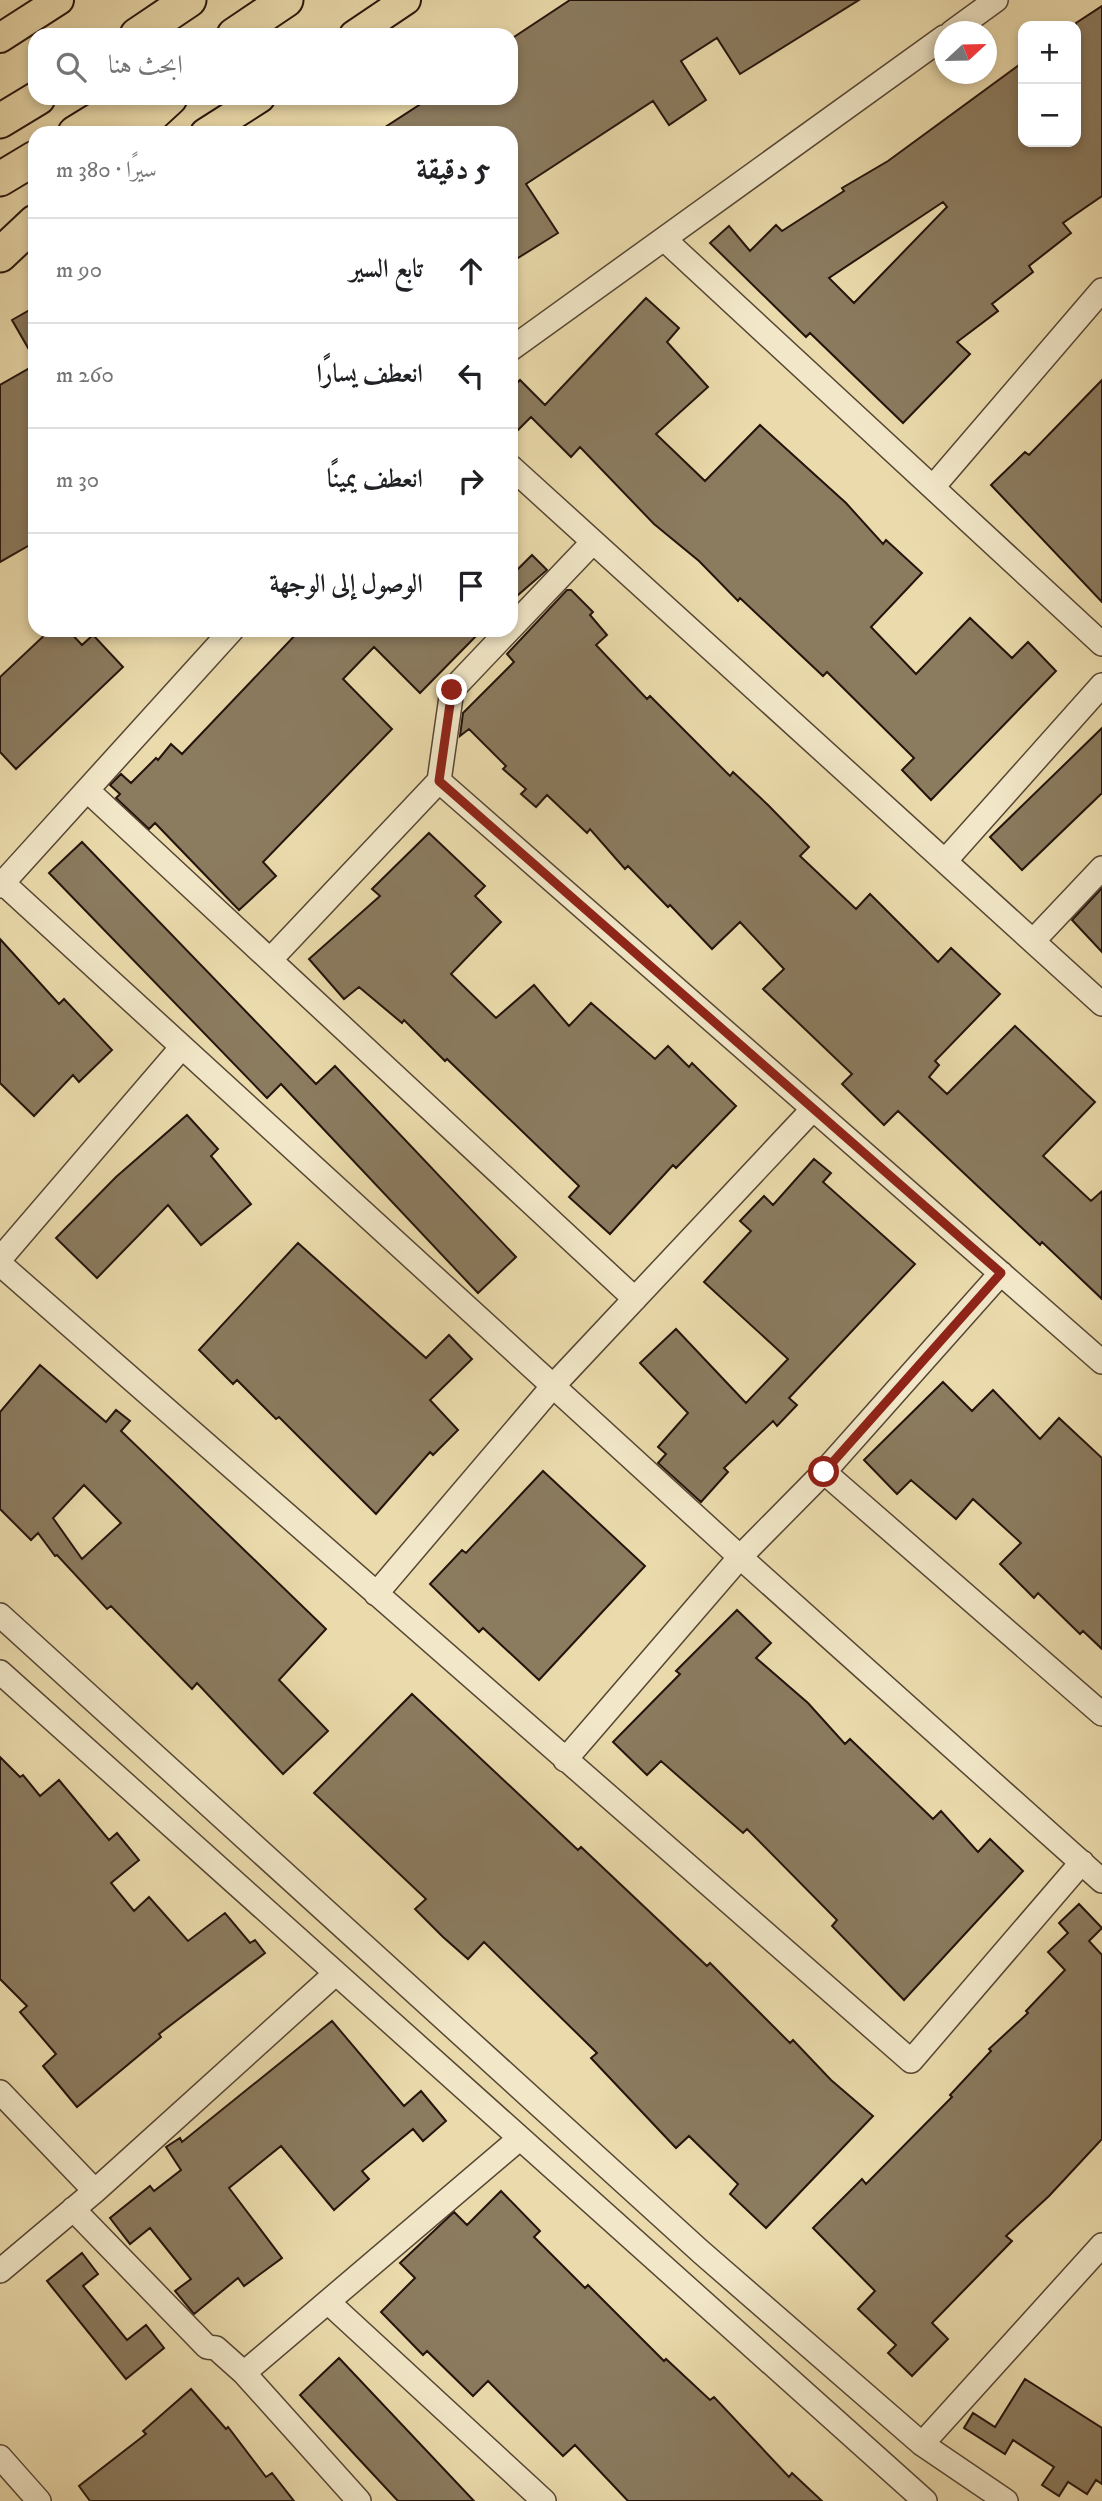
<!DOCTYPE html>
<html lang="ar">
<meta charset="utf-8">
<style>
:root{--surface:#fff;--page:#f2f2f2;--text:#202124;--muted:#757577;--line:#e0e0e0}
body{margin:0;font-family:"IM FELL DW Pica",Amiri,serif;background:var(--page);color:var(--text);direction:rtl}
.controls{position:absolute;right:21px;top:21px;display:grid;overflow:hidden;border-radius:14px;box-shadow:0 4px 10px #0003}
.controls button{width:63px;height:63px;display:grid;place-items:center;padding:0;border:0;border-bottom:2px solid var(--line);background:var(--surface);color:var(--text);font:35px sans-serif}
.compass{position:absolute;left:934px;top:21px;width:63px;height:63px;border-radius:50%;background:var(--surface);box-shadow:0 4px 10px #0003;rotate:68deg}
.stop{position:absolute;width:21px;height:21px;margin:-16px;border:5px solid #8f2418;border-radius:50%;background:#fff}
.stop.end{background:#8f2418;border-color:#fff;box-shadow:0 2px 7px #0008}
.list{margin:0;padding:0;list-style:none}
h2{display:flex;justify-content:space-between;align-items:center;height:91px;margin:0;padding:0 28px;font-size:30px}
h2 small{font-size:23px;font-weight:400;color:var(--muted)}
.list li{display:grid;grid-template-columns:46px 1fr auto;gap:21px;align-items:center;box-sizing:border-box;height:105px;padding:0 28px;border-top:2px solid var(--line)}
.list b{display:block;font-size:26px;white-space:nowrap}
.list em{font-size:23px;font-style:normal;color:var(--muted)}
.icon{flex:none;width:38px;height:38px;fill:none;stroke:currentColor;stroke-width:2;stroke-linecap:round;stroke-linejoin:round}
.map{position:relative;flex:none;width:1102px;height:2501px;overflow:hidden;direction:ltr}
.search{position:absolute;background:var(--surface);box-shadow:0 4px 10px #0003;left:28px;top:28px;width:490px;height:77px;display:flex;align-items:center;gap:18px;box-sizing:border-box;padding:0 24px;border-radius:21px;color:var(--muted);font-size:26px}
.panel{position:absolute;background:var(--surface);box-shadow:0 4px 10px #0003;left:28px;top:126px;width:490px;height:511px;border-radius:21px;direction:rtl}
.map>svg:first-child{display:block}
</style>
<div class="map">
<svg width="1102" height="2501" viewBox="0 0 1102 2501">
<rect width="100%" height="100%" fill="#ebdbac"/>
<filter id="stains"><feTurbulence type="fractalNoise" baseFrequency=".00286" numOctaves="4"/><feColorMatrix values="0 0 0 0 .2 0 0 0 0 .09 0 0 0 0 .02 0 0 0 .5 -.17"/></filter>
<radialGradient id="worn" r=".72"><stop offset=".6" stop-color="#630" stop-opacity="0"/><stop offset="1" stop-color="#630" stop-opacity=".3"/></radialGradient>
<path fill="#8b7b5f" stroke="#24140c" stroke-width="2" fill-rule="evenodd" d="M570 0H859L740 74 717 38 681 61 706 100 669 125 653 101 526 184 558 233 518 258 511 247V133H376L430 98H511V39Z
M1102 6V196L1063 223 1071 233 1029 266 1033 272 992 304 998 311 957 342 970 354 903 423 810 333 806 337 710 243 729 226 750 251 776 225 782 231 844 191 842 188 888 161 1023 62V142H1076V23ZM943 202 947 207 854 303 829 278Z
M646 298 679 328 667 342 708 387 656 434 705 481 760 425 846 503 883 544 886 540 922 573 871 627 916 674 970 618 1012 658 1028 642 1056 671 931 800 902 770 914 758 827 672 823 676 740 598 738 601 699 561 654 524 580 447 571 457 531 417 511 437V389L520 380 545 405Z
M35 307V360L12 320Z
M35 365V542L0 562V385Z
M1102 380V602L991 485 1025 452 1029 455Z
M532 555 547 570 511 601V576Z
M567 590H571L593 612 590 615 607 635 596 645 647 699 650 696 730 776 733 772 768 805 809 847 800 856 856 909 870 894 938 962 951 948 1000 994 935 1061 939 1065 929 1077 947 1094 1015 1026 1095 1102 1043 1156 1091 1201 1102 1191V1299L1042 1242 1040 1245 898 1111 884 1125 842 1084 852 1074 763 989 784 969 740 922 712 949 670 905 668 907 628 866 625 869 590 829 587 833 547 795 536 807 521 794 526 789 503 769 506 766 469 729 460 736 463 713 514 662 507 654Z
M50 630H68L82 645 93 635 123 667 16 769 0 752V677Z
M300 630H482L420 693 374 647 343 679 392 729 263 862 276 876 239 910 155 823 149 829 116 798 120 794 110 785 121 774 131 783 156 758 158 760 171 744 182 754Z
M1102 728V793L1022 870 990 837Z
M429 833 485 886 475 896 501 922 451 974 496 1018 534 985 569 1026 591 1003 655 1059 668 1046 689 1067 692 1063 736 1106 676 1168 673 1165 610 1234 569 1197 579 1186 447 1059 445 1061 404 1020 402 1023 359 987 344 999 309 959 380 896 372 889Z
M82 842 316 1084 335 1066 516 1257 478 1293 281 1084 267 1098 49 873Z
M1102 888V952L1072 920Z
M0 939 59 1004 64 999 112 1050 79 1082 73 1075 34 1116 0 1083Z
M187 1115 218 1149 211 1156 251 1204 201 1245 168 1205 97 1278 56 1238 116 1177Z
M814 1159 831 1173 823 1182 915 1264 789 1398 797 1405 777 1426 773 1421 724 1468 728 1472 701 1502 658 1463 666 1454 658 1447 688 1413 640 1363 676 1329 746 1403 788 1359 704 1282 751 1231 740 1221 764 1196 773 1205Z
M298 1243 426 1358 449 1335 472 1359 430 1400 458 1430 433 1455 430 1452 376 1514 279 1417 276 1419 237 1380 233 1384 199 1350Z
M40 1365 106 1422 116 1410 130 1421 121 1431 326 1629 279 1680 328 1731 283 1774 197 1683 192 1689 111 1606 107 1609 57 1555 55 1556 38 1533 31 1540 0 1509V1412ZM84 1485 121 1523 82 1559 53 1518Z
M943 1382 972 1411 993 1390 1040 1439 1059 1418 1102 1458V1649L1083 1631 1080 1634 1038 1593 1034 1598 1000 1564 1021 1543 973 1499 956 1519 911 1480 897 1494 864 1460Z
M543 1471 645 1566 539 1680 483 1628 479 1632 430 1584 462 1550 466 1553Z
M737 1610 771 1643 756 1658 808 1703 845 1744 850 1739 933 1819 941 1811 978 1852 990 1839 1023 1871 904 2000 832 1926 837 1920 747 1829 743 1833 661 1761 647 1775 613 1742 680 1674 676 1671Z
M412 1694 578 1850 581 1847 707 1966 710 1963 790 2043 793 2040 831 2080 873 2116 766 2228 730 2194 738 2184 689 2136 676 2148 591 2058 597 2053 484 1942 468 1959 443 1937 415 1909 426 1899 314 1793Z
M0 1757 20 1777 23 1775 40 1796 59 1780 109 1840 117 1833 139 1860 111 1883 134 1911 149 1897 188 1941 225 1913 250 1943 255 1940 265 1953 159 2034 161 2037 77 2107 43 2066 56 2054 20 2012 27 2006 0 1979Z
M1079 1904 1102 1928 1089 1941 1102 1955V2139L1049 2196 1006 2236 1012 2241 932 2323 948 2339 912 2376 888 2353 896 2345 858 2309 875 2291 813 2228 862 2179 866 2184 952 2097 950 2095 991 2051 989 2049 1028 2013 1026 2011 1065 1970 1048 1952 1068 1933 1059 1923Z
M332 2021 404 2106 421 2091 446 2121 423 2141 413 2129 362 2171 369 2179 334 2210 281 2146 229 2188 282 2258 244 2286 238 2278 194 2314 175 2291 191 2279 150 2228 130 2244 110 2218 150 2186 154 2191 181 2170 166 2147 180 2138 182 2142Z
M501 2191 540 2231 534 2237 585 2288 588 2285 664 2361 666 2359 710 2400 714 2397 789 2477 792 2473 822 2501H628L575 2445 563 2456 488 2381 473 2396 427 2351 423 2355 381 2312 415 2278 400 2263 454 2212 467 2225Z
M82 2253 98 2274 83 2286 127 2340 146 2325 164 2348 126 2379 47 2281Z
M339 2358 474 2501H398L357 2457 300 2395Z
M1025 2379 1102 2428V2484L1096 2480 1087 2494 1068 2482 1059 2496 1042 2485 1054 2467 1013 2440 1005 2454 964 2428 973 2413 995 2427Z
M191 2389 226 2429 228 2427 266 2477 272 2473 294 2501H90L79 2486 146 2434 143 2431Z"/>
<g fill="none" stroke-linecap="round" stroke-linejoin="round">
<g stroke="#564634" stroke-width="26">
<path id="minor" d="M952 32 996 0
M664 239 1102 644
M511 349 944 37
M511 467 1102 1004
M933 487 1102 290
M511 628 593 542
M439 781 452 690 509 630
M87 790 635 1299
M945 861 1102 685
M3 883 740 1557 1102 1881
M0 886 232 630
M1033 941 1102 868
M270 960 439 781 1102 1362
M0 1259 182 1047
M0 1264 911 2061 1082 1862
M824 1472 1001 1273
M376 1594 553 1386 813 1109
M0 1615 701 2252 922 2444 1006 2501
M0 1672 925 2501
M565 1760 740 1557 824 1472 1102 1714
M0 2092 95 2191
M73 2209 207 2347 216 2348 244 2373
M0 2271 95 2191 335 1974
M328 2302 544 2501
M922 2444 1102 2245
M0 2457 39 2501
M359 2501 244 2373 519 2139"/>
</g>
<g stroke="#24140c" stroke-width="32">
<path id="major" d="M354 35 406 0
M0 38 59 0
M205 133 260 98"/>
</g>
<g stroke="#24140c" stroke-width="37">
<path id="highway" d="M137 35 189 0
M234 35 286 0
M0 121 38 98
M75 133 132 98
M132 133 170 98
M0 179 35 158
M0 255 35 222"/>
</g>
<use href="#minor" stroke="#f2e8c9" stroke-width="23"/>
<use href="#major" stroke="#ebdbac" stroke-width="28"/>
<use href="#highway" stroke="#ebdbac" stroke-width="33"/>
</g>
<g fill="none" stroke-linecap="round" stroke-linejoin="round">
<path stroke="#8f2418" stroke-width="9" d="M452 690 439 781 1001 1273 824 1472"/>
</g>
<rect width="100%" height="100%" filter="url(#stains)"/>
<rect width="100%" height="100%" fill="url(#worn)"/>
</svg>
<div class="controls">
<button>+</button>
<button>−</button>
</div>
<svg class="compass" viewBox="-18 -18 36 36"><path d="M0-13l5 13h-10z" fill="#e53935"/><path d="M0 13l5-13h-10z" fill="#757577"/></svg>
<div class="stop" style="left:824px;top:1472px"></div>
<div class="stop end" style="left:452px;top:690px"></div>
<div class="search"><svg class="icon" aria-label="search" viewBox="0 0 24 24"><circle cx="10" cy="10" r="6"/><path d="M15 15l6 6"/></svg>ابحث هنا</div>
<section class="panel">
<h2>5 دقيقة<small>سيرًا · 380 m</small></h2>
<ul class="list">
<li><svg class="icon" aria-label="ahead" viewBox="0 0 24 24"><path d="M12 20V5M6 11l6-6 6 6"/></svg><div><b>تابع السير</b></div><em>90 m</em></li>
<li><svg class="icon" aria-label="left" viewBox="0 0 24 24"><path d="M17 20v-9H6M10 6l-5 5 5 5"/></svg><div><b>انعطف يسارًا</b></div><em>260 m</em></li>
<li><svg class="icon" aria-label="right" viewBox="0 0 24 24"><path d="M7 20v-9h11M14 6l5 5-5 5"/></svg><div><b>انعطف يمينًا</b></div><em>30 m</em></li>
<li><svg class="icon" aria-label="arrive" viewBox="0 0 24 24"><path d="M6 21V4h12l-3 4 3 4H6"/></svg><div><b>الوصول إلى الوجهة</b></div></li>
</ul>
</section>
</div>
